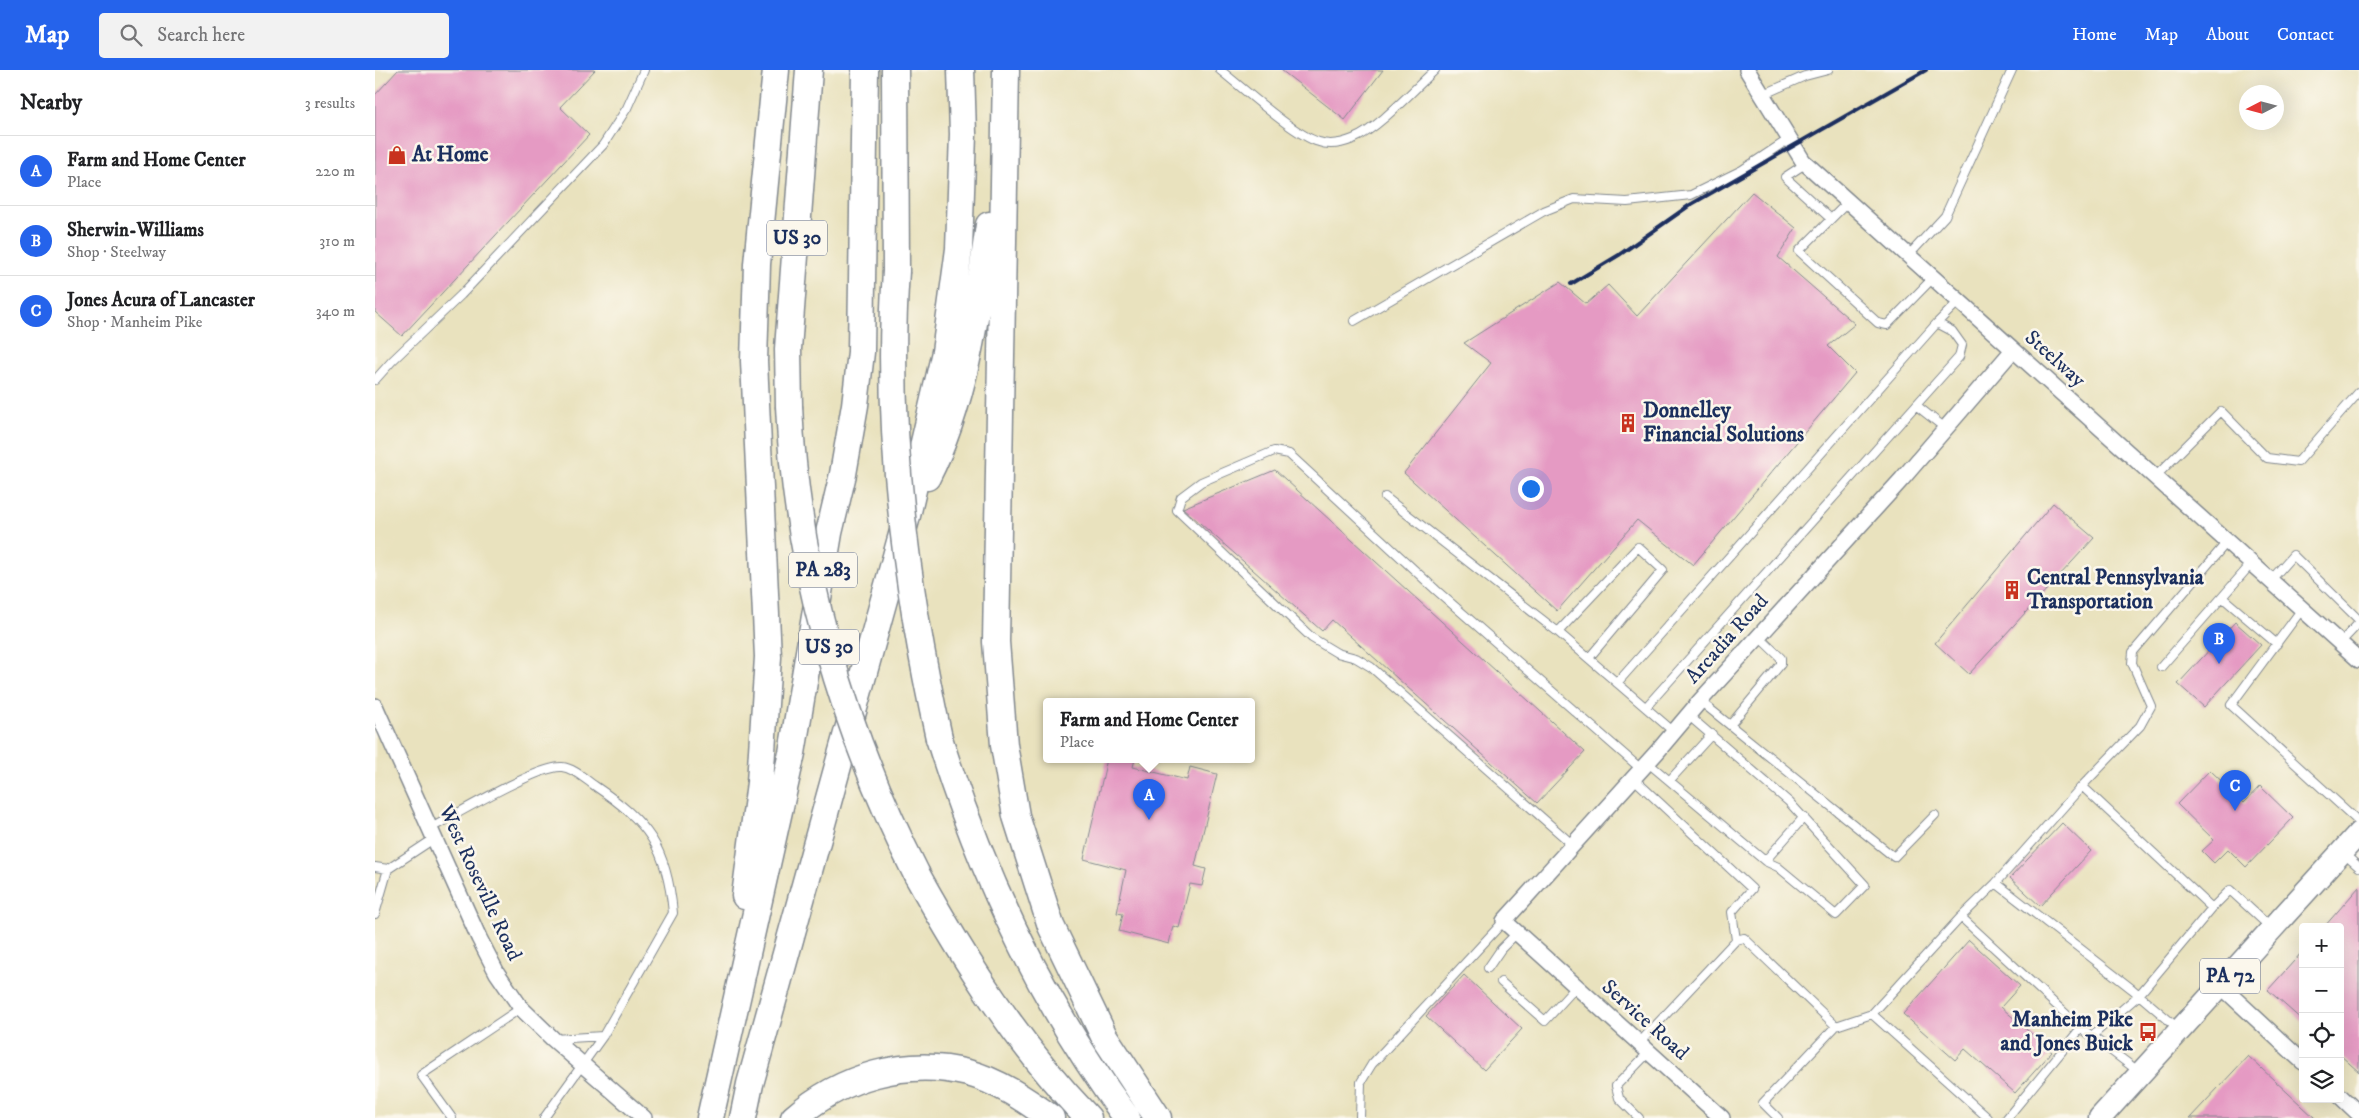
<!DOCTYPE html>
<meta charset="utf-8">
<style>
:root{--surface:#fff;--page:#f2f2f2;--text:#202124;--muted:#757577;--line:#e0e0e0;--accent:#2563eb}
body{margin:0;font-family:"IM FELL DW Pica",serif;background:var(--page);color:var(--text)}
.controls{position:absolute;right:15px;bottom:15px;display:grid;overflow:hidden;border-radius:5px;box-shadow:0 5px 20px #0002}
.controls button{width:45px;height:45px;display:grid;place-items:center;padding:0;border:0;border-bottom:1px solid var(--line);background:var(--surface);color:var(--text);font:25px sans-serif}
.compass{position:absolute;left:1864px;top:15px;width:45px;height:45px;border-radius:50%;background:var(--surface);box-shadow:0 5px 20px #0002;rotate:264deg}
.you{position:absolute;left:1155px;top:418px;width:18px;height:18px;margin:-12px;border:4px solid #fff;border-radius:50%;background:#1a73e8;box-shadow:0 0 0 8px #1a73e833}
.badge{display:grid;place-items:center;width:32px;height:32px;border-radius:50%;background:var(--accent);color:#fff;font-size:16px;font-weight:700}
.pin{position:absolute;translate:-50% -41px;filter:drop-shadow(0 1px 2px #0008)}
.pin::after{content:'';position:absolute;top:26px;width:18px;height:15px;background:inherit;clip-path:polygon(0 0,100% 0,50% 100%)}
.popup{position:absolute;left:668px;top:628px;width:212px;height:65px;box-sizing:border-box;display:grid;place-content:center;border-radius:5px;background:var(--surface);filter:drop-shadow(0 1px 4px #0005);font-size:16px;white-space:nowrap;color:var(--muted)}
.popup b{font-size:19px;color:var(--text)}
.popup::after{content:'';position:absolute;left:50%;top:100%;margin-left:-10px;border:10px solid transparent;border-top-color:var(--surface)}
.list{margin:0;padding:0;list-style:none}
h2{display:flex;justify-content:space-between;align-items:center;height:65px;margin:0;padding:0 20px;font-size:21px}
h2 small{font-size:16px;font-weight:400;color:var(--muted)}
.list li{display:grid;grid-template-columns:32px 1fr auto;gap:15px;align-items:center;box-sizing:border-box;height:70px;padding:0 20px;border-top:1px solid var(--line)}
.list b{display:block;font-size:19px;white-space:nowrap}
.list p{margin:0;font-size:16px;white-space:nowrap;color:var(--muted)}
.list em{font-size:16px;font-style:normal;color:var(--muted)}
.icon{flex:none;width:28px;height:28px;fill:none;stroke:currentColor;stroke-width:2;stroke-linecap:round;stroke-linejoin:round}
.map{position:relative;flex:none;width:1984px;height:1048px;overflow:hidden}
header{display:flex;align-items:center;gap:30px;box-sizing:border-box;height:70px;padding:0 25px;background:var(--accent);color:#fff}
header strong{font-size:24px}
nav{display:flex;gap:28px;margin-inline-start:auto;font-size:18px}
.search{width:350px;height:45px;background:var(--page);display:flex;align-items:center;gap:12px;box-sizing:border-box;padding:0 18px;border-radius:5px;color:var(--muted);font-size:19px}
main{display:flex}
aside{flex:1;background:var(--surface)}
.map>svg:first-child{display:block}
</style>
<header>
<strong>Map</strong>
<div class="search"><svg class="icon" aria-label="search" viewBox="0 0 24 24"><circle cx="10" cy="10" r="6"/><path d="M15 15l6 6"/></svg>Search here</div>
<nav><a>Home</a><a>Map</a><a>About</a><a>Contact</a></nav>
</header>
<main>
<aside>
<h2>Nearby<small>3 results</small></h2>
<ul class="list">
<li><span class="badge">A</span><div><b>Farm and Home Center</b><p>Place</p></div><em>220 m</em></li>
<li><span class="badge">B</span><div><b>Sherwin-Williams</b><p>Shop · Steelway</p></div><em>310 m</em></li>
<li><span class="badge">C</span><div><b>Jones Acura of Lancaster</b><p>Shop · Manheim Pike</p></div><em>340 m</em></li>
</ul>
</aside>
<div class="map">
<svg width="1984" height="1048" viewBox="0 0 1984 1048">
<rect width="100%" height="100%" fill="#fbf7ec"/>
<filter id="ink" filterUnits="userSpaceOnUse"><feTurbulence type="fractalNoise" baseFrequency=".02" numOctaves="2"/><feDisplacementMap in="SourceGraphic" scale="10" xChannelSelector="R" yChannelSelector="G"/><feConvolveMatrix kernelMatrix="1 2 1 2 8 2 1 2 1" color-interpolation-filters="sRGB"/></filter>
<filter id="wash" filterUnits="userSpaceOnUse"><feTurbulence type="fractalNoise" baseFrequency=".0096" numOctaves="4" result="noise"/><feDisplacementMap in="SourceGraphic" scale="20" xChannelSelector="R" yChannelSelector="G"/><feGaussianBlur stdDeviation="1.12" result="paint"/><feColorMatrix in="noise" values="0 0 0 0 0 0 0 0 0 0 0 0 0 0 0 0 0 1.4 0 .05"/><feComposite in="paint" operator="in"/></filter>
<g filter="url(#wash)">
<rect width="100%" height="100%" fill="#e9e2be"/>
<g id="blocks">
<path fill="#e59ac3" d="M23 0H220L185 37 214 65 27 266 0 242V25Z
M906 0H1008L970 50Z
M1377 122 1421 158 1403 187 1480 254 1453 276 1480 303 1318 495 1262 450 1182 541 1029 403 1116 293 1089 273 1185 212 1211 234 1233 215 1262 246Z
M900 400 1210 682 1162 733 957 550 947 561 808 438Z
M1678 433 1719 468 1594 604 1560 573Z
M1860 552 1886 575 1829 637 1803 614Z
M732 689H760L758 697 812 710 815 697 842 704 820 796 831 799 827 816 815 814 804 858 798 856 794 874 744 861 748 844 742 843 751 800 709 789Z
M1835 700 1869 733 1885 716 1918 748 1871 797 1853 779 1839 793 1827 781 1839 770 1802 734Z
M1687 753 1716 781 1665 836 1635 808Z
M1984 817V1002L1965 985V857H1949Z
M1594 870 1645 916 1626 937 1677 982 1640 1023 1590 979 1580 990 1528 944Z
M1928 881V951L1893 920Z
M1089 905 1147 959 1109 1000 1051 946Z
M1873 986 1940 1048H1815Z"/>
</g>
</g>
<g filter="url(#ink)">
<use href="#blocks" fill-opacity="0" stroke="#82888e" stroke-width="1"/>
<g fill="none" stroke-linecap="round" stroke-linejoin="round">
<g stroke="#82888e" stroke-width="10">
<path id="lane" d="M845 0C868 18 919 65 944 72 955 76 968 73 978 69 1003 59 1039 19 1060 0
M1387 25 1430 6 1453 0
M1430 94 1410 107 1456 149
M1473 132 1424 181 1503 253 1512 255 1558 208
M1533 186 1570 146 1637 0
M979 251 1169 141 1199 129 1252 132 1316 125 1367 100 1414 69
M1562 253 1584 231
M0 310 17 291 86 225 228 75 252 38 269 0
M1542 336 1570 358
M1780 407 1846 341 1892 388 1923 392 1984 322
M1010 427 1183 562 1299 662
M1896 510 1918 485 1984 550
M1848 528 1902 574
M1927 539 1856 635 1984 752
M1183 562 1263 477 1288 500 1214 588
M1965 573 1984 553
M1786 597 1877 493
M1242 613 1562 253 1577 261 1587 275 1584 287 1271 637
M1325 631 1519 787 1560 745
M1356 654 1406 594V588L1383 566
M1272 692 1390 791 1403 797 1461 845 1490 815 1414 732 1313 645
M1258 708 1377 819 1357 842 1361 870
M1295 710 1337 664
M1707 716 1765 656 1776 636 1757 593 1758 582 1852 472
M56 758C80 745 164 695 187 697 199 698 211 710 220 716 273 752 292 777 298 843L228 966
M1198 775 996 597 981 588 962 583 937 568 802 440 806 427 826 412 899 381 914 384 1061 520 1266 699
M1968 783 1984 797
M1390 791 1429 747
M0 797 13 799
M1837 838 1855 820 1895 857
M0 844 13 799 60 768
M1586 847 1621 813
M1113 898 1126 879 1142 863
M1126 912 1170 951 1201 917
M1497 944 1586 847 1706 958
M1718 965 1764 925 1837 838 1707 716 1621 813 1757 919 1804 959
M1264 973 1361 870 1369 868 1461 956
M77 1048 46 1005 146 938
M169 1048 228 966 179 969
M985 1048 986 1012 997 994 1129 851
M1264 1048 1244 1028 1241 1016 1274 982
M1403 1048 1388 1033 1461 956 1497 944 1613 1048
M1632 1048 1706 958 1763 1001"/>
</g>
<g stroke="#82888e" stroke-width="18">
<path id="street" d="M1372 0 1428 91 1984 590
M0 636 104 868 122 903 146 938 178 969 269 1048
M1846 916 1928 992
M1965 1026 1984 1044
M1347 1048 1129 851 1282 682 1325 631 1527 409 1638 280"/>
</g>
<g stroke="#82888e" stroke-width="25">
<path id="primary" d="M1725 1048 1984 763"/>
</g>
<g stroke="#82888e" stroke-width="29">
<path id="highway" d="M520 0 521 201
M631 0 621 572 629 675 641 746 676 856 729 966 783 1048
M414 336 413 279 434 0
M552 407C591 331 602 239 614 155
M564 668C607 806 666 932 752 1048
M542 805C591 893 643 975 713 1048
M370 826 385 713 393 587 379 291 382 194 401 0
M335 1048 417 683 454 463 468 404 480 335 486 282 490 0
M368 1048 375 1014 531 450 570 282 584 179 588 64 586 0
M419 1048C466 1007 531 987 593 1003 623 1011 651 1030 676 1048"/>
</g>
<use href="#lane" stroke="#fff" stroke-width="8"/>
<use href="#street" stroke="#fff" stroke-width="15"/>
<use href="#primary" stroke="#fff" stroke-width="22"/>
<use href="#highway" stroke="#fff" stroke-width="26"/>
<path stroke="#1b2f5e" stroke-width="4" d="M1196 214 1244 185 1315 135 1551 0"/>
<g stroke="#82888e" stroke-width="29" stroke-linecap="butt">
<path id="highway-bridge" d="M521 201C510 358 530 515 564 668
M414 336C421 499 468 660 542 805"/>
</g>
<use href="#highway-bridge" stroke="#fff" stroke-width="26"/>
</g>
</g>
<defs>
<g id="shop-bare" transform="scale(1.5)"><path d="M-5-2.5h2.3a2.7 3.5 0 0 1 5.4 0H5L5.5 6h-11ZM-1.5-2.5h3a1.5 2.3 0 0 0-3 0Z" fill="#c8321e" stroke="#fbf7ec" stroke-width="2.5" paint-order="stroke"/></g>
<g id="building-bare" transform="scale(1.5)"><path d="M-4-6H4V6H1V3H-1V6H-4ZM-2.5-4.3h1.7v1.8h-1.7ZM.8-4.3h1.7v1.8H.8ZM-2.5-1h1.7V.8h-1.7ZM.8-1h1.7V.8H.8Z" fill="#c8321e" stroke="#fbf7ec" stroke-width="2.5" paint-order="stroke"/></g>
<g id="bus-bare" transform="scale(1.5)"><path d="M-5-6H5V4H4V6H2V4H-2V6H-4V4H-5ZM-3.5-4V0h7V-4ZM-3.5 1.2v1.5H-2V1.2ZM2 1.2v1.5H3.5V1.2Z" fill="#c8321e" stroke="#fbf7ec" stroke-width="2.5" paint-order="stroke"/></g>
</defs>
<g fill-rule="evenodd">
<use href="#shop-bare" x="22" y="85"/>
<use href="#building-bare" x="1253" y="353"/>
<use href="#building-bare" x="1637" y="520"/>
<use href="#bus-bare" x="1773" y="962"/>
</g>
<g text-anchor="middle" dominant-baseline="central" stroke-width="5" stroke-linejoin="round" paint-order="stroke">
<g fill="#fbf7ec" stroke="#5e6b89" stroke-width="1">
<rect x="392" y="150.5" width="60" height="35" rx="4"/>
<rect x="414" y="482.5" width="68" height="35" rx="4"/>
<rect x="424" y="559.5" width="60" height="35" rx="4"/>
<rect x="1825" y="888.5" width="60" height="35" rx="4"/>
</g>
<g font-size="20" font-weight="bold" fill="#1b2f5e">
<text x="422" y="168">US 30</text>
<text x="448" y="500">PA 283</text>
<text x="454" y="577">US 30</text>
<text x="1855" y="906">PA 72</text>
</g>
<g font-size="21" font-weight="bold" fill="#1b2f5e" stroke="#fbf7ec" text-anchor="start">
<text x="37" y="85">At Home</text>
<text x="1268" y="341">Donnelley<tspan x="1268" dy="24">Financial Solutions</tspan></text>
<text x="1652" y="508">Central Pennsylvania<tspan x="1652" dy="24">Transportation</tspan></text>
<text x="1758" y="950" text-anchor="end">Manheim Pike<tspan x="1758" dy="24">and Jones Buick</tspan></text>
</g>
<g font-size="21" fill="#1b2f5e" stroke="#fbf7ec">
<text transform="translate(1680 289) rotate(42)">Steelway</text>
<text transform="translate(1352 569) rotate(-48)">Arcadia Road</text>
<text transform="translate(105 813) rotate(65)">West Roseville Road</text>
<text transform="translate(1270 950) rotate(42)">Service Road</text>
</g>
</g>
</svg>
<div class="controls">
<button>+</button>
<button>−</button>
<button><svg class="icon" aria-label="locate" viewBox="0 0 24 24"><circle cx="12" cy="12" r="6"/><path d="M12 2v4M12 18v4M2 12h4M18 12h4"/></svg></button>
<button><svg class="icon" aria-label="layers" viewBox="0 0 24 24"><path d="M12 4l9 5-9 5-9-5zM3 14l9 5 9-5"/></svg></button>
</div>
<svg class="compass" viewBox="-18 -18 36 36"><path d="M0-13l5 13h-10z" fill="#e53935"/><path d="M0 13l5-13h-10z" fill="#757577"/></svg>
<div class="you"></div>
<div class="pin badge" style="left:774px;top:750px">A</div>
<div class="popup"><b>Farm and Home Center</b>Place</div>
<div class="pin badge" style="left:1844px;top:594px">B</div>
<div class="pin badge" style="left:1860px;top:741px">C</div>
</div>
</main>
